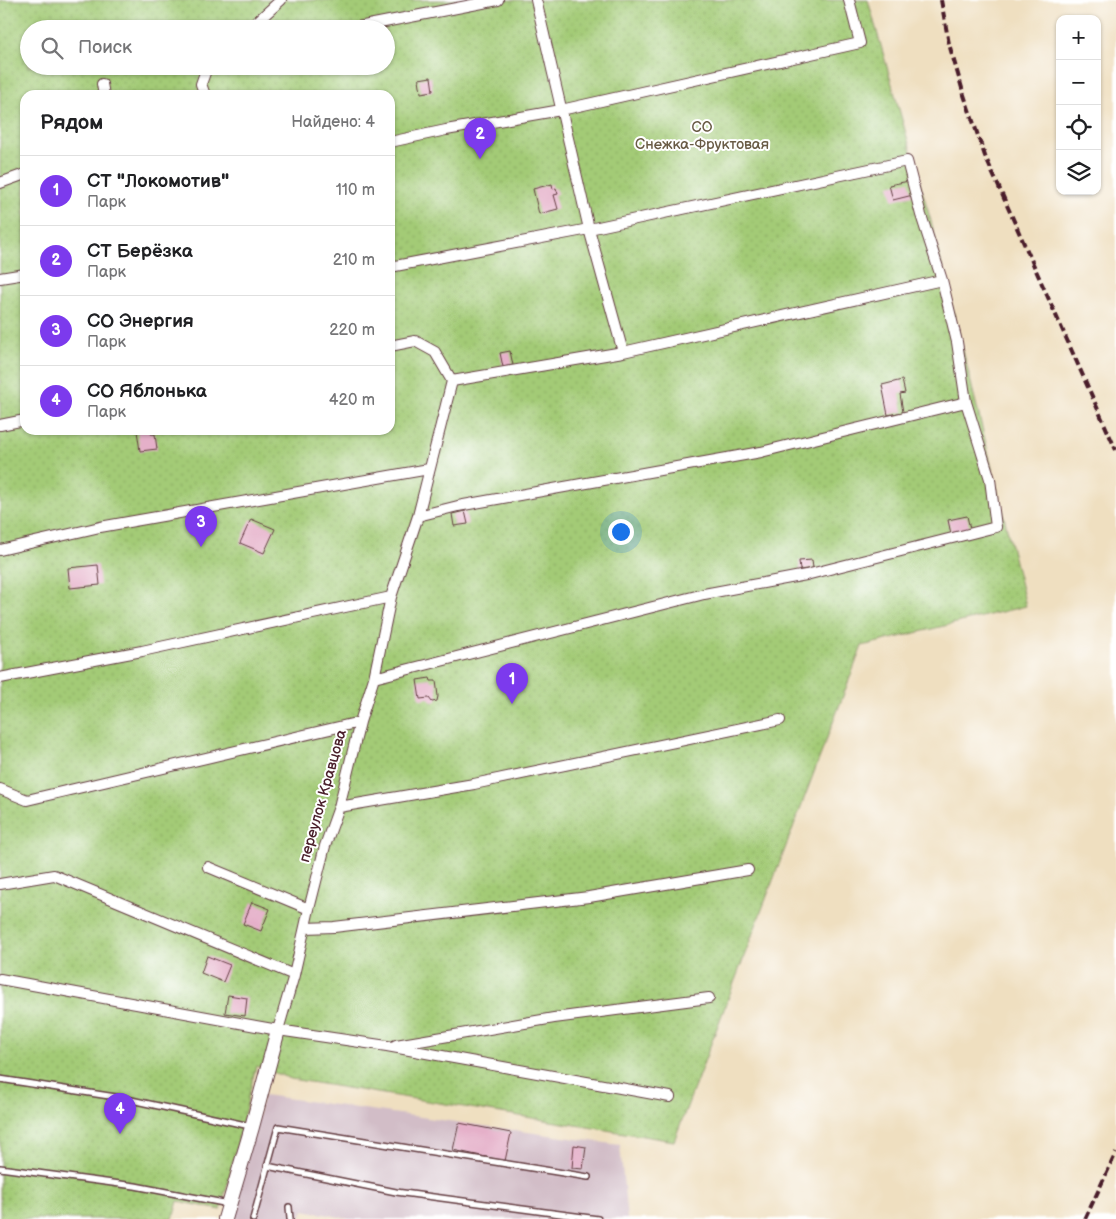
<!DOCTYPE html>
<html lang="ru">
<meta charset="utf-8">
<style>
:root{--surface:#fff;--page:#f2f2f2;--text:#202124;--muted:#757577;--line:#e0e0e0;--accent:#7c3aed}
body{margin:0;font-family:"Balsamiq Sans",sans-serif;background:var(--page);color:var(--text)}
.controls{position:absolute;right:15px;top:15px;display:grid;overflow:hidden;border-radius:10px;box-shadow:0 1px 4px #0004}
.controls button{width:45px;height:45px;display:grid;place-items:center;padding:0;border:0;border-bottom:1px solid var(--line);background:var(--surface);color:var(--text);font:25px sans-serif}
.you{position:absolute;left:620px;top:531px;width:18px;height:18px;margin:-12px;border:4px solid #fff;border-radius:50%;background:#1a73e8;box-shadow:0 0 0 8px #1a73e833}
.badge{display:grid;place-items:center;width:32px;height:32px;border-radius:50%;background:var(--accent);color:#fff;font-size:16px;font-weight:700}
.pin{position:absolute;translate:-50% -41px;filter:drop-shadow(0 1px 2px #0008)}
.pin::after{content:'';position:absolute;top:26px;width:18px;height:15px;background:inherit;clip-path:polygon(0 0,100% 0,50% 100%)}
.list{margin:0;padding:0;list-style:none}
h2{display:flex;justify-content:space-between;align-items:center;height:65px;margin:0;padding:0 20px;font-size:21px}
h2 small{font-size:16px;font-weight:400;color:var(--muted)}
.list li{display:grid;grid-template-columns:32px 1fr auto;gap:15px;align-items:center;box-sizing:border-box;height:70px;padding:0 20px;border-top:1px solid var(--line)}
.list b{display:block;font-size:19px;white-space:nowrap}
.list p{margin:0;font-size:16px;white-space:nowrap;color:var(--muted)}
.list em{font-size:16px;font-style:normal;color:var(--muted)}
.icon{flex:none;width:28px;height:28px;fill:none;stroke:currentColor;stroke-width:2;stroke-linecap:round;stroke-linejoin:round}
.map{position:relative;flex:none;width:1116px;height:1219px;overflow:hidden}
.search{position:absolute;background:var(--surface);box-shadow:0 1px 4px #0004;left:20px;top:20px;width:375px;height:55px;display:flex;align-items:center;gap:12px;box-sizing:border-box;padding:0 18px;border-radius:28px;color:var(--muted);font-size:19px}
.panel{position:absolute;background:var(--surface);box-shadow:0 1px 4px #0004;left:20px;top:90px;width:375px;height:345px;border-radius:15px}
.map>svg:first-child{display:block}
</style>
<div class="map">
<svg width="1116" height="1219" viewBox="0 0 1116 1219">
<defs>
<pattern id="garden-dots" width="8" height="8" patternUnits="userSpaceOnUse" patternTransform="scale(1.25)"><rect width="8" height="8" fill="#a3cb76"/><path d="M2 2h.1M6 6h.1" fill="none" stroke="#8eae66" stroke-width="1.8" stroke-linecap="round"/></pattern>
</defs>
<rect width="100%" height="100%" fill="#fff"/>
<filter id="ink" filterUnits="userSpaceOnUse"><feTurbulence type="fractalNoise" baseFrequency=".02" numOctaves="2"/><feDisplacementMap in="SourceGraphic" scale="10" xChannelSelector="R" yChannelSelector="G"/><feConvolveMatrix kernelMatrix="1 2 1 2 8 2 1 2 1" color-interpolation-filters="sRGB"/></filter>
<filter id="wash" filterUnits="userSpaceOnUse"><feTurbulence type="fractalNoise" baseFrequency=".0096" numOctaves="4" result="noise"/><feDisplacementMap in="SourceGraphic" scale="20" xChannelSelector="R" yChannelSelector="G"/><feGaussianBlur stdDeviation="1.12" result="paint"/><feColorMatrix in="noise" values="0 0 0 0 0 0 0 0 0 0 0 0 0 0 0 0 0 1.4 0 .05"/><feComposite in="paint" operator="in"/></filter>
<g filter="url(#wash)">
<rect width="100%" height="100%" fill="#efdfc0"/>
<path fill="#d2bdc7" d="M264 1095 620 1145 627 1219H349L304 1210 300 1219H228Z"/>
<path fill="url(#garden-dots)" stroke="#767550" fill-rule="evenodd" d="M0 0H868L932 225 1026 606 862 646 674 1141 291 1079 256 1066 221 1210 178 1201 173 1219H0ZM29 29H386V66H29ZM25 95H390V430H25Z"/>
<g id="blocks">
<path fill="#e5b0c9" d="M431 77 433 91 421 93 419 79Z
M909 181 913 195 893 200 889 185Z
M552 184 553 189 556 188 558 194 554 195 558 209 539 214 533 189Z
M510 351 513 365 503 367 500 353Z
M902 380 905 393 900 394 903 412 888 415 882 385Z
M150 430 151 434H155L157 449 140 451 137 431Z
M465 511 468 524 454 526 452 514Z
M967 516 970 529 951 534 948 520Z
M251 519 275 529 264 553 240 543Z
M812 560 813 568 800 570 799 561Z
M98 565 100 585 70 588 68 568Z
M430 678 431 681H436L438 696 437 701 432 702 429 698 420 699 417 680Z
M252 902 270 909 261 931 243 924Z
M207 956 230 965 223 982 201 973Z
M228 995 247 998 245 1016 225 1013Z
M459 1123 511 1133 505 1161 453 1150Z
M574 1145 586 1147 583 1169 572 1168Z"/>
</g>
</g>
<g filter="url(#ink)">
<use href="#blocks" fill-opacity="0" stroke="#633c41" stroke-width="1"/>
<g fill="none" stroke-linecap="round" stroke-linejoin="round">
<g stroke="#633c41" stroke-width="8">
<path id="lane" d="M0 1079 122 1098 250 1126
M267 1166 396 1192 598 1219
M0 1168 135 1186 229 1204
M289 1207 290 1219
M253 1219 278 1127 588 1177"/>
</g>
<g stroke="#633c41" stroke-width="12">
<path id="street" d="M536 0 589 229 623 352
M249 29 281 0
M348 29 498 0
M102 84 104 95
M205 95 201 84 206 70 214 66
M390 142 446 130 561 110 860 43 849 0
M0 183 25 174
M0 278 25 274
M390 346 415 341 435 352 452 381
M452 381 623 352 942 280
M0 425 25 420
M418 516 458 506 761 452 966 402
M0 550 100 527 429 469
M0 678 142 651 391 597
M374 678 704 594 806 575 996 527 990 479 966 402 957 342 942 280 921 215 907 161 589 229 390 267
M0 789 27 800 360 722
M339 807 474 784 780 720
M208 867 309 909
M0 884 54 875 294 975
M305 928 334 927 589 897 748 870
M0 979 278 1030 387 1046 670 1097
M278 1030 294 975 309 909 325 846 339 807 360 722 374 678 391 597 418 516 452 381
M396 1045 554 1018 709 998"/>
</g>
<g stroke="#633c41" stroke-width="16">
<path id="secondary" d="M225 1219 252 1127 278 1030"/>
</g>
<use href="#lane" stroke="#fff" stroke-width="5"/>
<use href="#street" stroke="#fff" stroke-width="10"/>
<use href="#secondary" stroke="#fff" stroke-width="14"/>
<path stroke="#4a1f2b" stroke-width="4" stroke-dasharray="8 4" stroke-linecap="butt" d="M941 0 949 44 964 95 985 156 1116 450
M1085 1219 1116 1153"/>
</g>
</g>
<g text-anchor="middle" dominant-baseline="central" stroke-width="4" stroke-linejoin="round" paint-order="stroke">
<g font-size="15" fill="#695b45" stroke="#fff">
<text x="702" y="127">СО<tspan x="702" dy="17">Снежка-Фруктовая</tspan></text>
</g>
<g font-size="15" fill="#4a1f2b" stroke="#fff">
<text transform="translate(323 796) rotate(-74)">переулок Кравцова</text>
</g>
</g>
</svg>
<div class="controls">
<button>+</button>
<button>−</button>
<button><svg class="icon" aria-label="locate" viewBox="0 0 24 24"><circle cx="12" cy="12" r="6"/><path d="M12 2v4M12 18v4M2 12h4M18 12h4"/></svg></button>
<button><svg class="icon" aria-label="layers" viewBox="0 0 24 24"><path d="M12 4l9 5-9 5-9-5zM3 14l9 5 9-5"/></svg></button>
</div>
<div class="you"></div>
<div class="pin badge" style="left:512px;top:704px">1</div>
<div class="pin badge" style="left:480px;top:159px">2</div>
<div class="pin badge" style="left:201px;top:547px">3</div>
<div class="pin badge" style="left:120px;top:1134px">4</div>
<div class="search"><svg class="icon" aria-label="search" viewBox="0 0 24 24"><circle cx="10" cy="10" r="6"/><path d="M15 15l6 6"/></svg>Поиск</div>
<section class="panel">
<h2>Рядом<small>Найдено: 4</small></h2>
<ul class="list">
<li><span class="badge">1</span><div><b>СТ &quot;Локомотив&quot;</b><p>Парк</p></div><em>110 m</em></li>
<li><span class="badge">2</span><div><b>СТ Берёзка</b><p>Парк</p></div><em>210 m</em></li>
<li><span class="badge">3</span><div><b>СО Энергия</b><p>Парк</p></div><em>220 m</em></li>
<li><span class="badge">4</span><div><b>СО Яблонька</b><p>Парк</p></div><em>420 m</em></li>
</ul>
</section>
</div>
